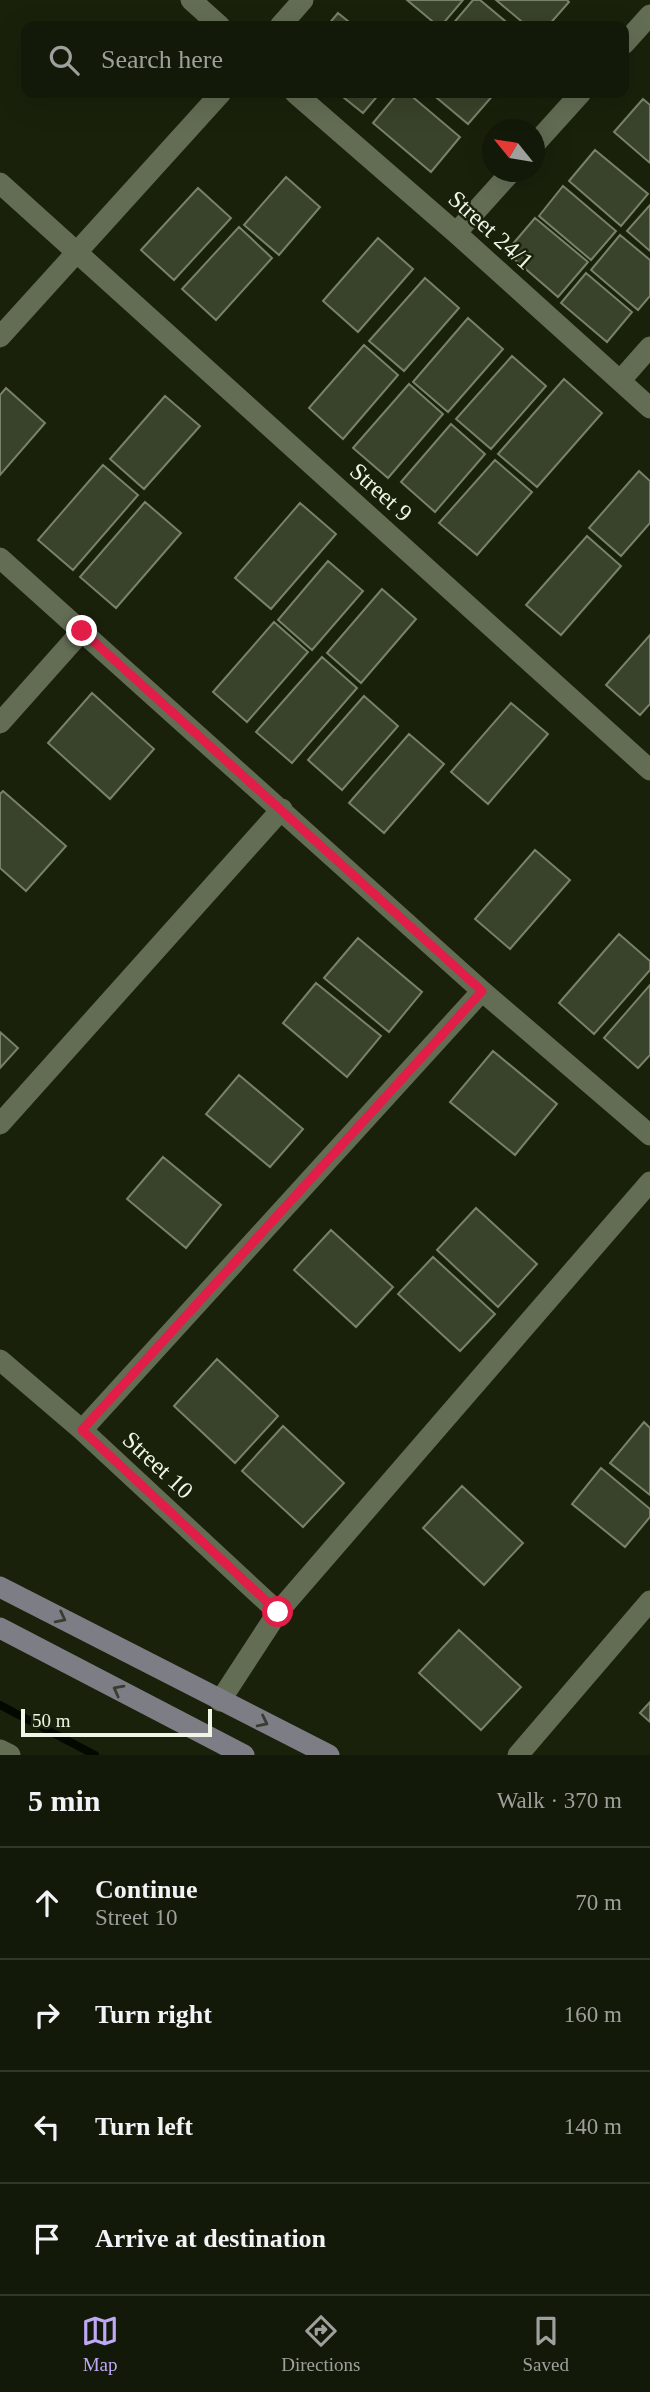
<!DOCTYPE html>
<meta charset="utf-8">
<style>
:root{--surface:#131908;--page:#1c2212;--text:#f1f3f6;--muted:#9da09c;--line:#323829;--accent:#bfa9f4}
body{margin:0;font-family:"Times New Roman",serif;background:var(--page);color:var(--text)}
.compass{position:absolute;left:482px;top:119px;width:63px;height:63px;border-radius:50%;background:var(--surface);box-shadow:0 7px 28px #0002;rotate:300deg}
.scale{position:absolute;left:21px;bottom:18px;width:191px;box-sizing:border-box;padding-left:7px;border:4px solid #f0f6e7;border-top:0;font-size:19px;line-height:24px;white-space:nowrap;color:#f0f6e7;-webkit-text-stroke:5px #19210b;paint-order:stroke}
.stop{position:absolute;width:21px;height:21px;margin:-16px;border:5px solid #e11d48;border-radius:50%;background:#fff}
.stop.end{background:#e11d48;border-color:#fff;box-shadow:0 2px 7px #0008}
.list{margin:0;padding:0;list-style:none}
h2{display:flex;justify-content:space-between;align-items:center;height:91px;margin:0;padding:0 28px;font-size:30px}
h2 small{font-size:23px;font-weight:400;color:var(--muted)}
.list li{display:grid;grid-template-columns:46px 1fr auto;gap:21px;align-items:center;box-sizing:border-box;height:112px;padding:0 28px;border-top:2px solid var(--line)}
.list b{display:block;font-size:26px;white-space:nowrap}
.list p{margin:0;font-size:23px;white-space:nowrap;color:var(--muted)}
.list em{font-size:23px;font-style:normal;color:var(--muted)}
.icon{flex:none;width:38px;height:38px;fill:none;stroke:currentColor;stroke-width:2;stroke-linecap:round;stroke-linejoin:round}
.map{position:relative;flex:none;width:650px;height:1755px;overflow:hidden}
.search{position:absolute;background:var(--surface);box-shadow:0 7px 28px #0002;left:21px;right:21px;top:21px;height:77px;display:flex;align-items:center;gap:18px;box-sizing:border-box;padding:0 24px;border-radius:14px;color:var(--muted);font-size:26px}
.sheet{height:539px;background:var(--surface)}
nav{display:flex;justify-content:space-around;align-items:center;box-sizing:border-box;height:98px;border-top:2px solid var(--line);background:var(--surface);font-size:19px;color:var(--muted)}
nav a{display:grid;justify-items:center;gap:4px}
nav .on{color:var(--accent)}
.map>svg:first-child{display:block}
</style>
<div class="map">
<svg width="650" height="1755" viewBox="0 0 650 1755">
<rect width="100%" height="100%" fill="#19210b"/>
<g fill="none" stroke-linecap="round" stroke-linejoin="round">
<path stroke="#030800" stroke-width="8" d="M0 1705 95 1755"/>
</g>
<path fill="#39422a" stroke="#788268" stroke-width="2" d="M407 0H463L441 26H438Z
M473 0H480L511 26H451Z
M496 0H567L569 2 548 26H527Z
M338 13 354 26H327Z
M338 93H380L363 113Z
M398 93H408L460 137 431 172 373 123Z
M431 93H495L468 124Z
M643 99 650 105V163L614 132Z
M595 150 648 194 621 226 569 181Z
M286 177 320 207 279 255 244 225Z
M563 186 616 231 591 260 539 216Z
M198 188 231 218 174 280 141 250Z
M650 205V251L627 231Z
M535 218 588 262 558 297 506 252Z
M239 227 272 258 216 320 182 289Z
M620 235 650 260V296L638 310 591 270Z
M378 238 413 269 358 332 323 301Z
M586 273 632 312 607 342 561 303Z
M425 278 459 308 404 371 369 341Z
M468 318 503 349 448 412 413 382Z
M364 345 398 375 343 439 309 408Z
M512 356 546 386 491 449 456 419Z
M564 379 602 413 537 487 498 454Z
M409 384 443 414 388 478 353 448Z
M6 388 45 423 0 475V395Z
M165 396 200 426 144 489 110 459Z
M451 424 485 454 435 512 401 482Z
M495 460 532 492 477 555 439 523Z
M103 465 138 495 73 570 38 540Z
M639 471 650 481V523L621 556 589 528Z
M145 502 181 533 116 608 80 577Z
M300 503 336 534 271 609 235 578Z
M587 536 621 566 561 635 526 605Z
M328 561 363 591 312 650 278 620Z
M382 589 416 619 361 683 327 653Z
M274 622 308 652 247 722 213 692Z
M650 635V704L640 715 606 685Z
M322 657 357 688 292 763 256 732Z
M92 693 154 749 110 799 48 743Z
M364 696 398 726 342 790 308 760Z
M511 703 548 734 488 804 451 772Z
M409 734 444 764 384 833 349 803Z
M3 791 66 846 26 891 0 868V794Z
M535 850 570 880 510 949 475 919Z
M619 934 650 961V970L594 1034 559 1003Z
M358 938 422 992 389 1032 324 978Z
M316 983 381 1036 347 1077 283 1023Z
M650 985V1055L638 1068 604 1038Z
M0 1032 18 1048 0 1068Z
M493 1051 557 1104 515 1155 450 1102Z
M239 1075 303 1129 270 1167 206 1114Z
M163 1157 221 1205 186 1248 127 1199Z
M476 1208 537 1264 498 1307 437 1250Z
M331 1230 393 1287 356 1327 294 1270Z
M433 1257 495 1314 460 1351 398 1294Z
M217 1359 278 1416 235 1463 174 1406Z
M644 1422 650 1428V1495L610 1463Z
M283 1426 344 1483 303 1527 242 1471Z
M601 1468 650 1509V1517L625 1547 572 1504Z
M462 1486 523 1543 484 1585 423 1528Z
M459 1630 521 1687 481 1730 419 1673Z
M650 1702V1722L640 1713Z"/>
<g fill="none" stroke-linecap="round" stroke-linejoin="round">
<path stroke="#636d54" stroke-width="21" d="M191 0 220 26
M280 26 303 0
M624 44 650 15
M295 93 456 233 650 408
M534 145 581 93
M0 183 650 770
M456 233 511 172
M0 337 221 93
M620 381 650 347
M0 558 482 991 650 1135
M0 723 82 631
M0 1124 282 809
M0 1360 82 1430 278 1612
M82 1430 482 991
M220 1701 278 1612 650 1182
M0 1750 10 1755
M518 1755 650 1601"/>
<path stroke="#7d7d85" stroke-width="21" d="M0 1587 329 1755
M0 1628 244 1755"/>
</g>
<defs><path id="oneway-chevron" d="M-2-3.5L2.5 0L-2 3.5" fill="none" stroke-width="1.6" stroke-linecap="round" stroke-linejoin="round" transform="scale(1.75)"/></defs>
<g stroke="#373d30">
<use href="#oneway-chevron" transform="translate(61 1618) rotate(27)"/>
<use href="#oneway-chevron" transform="translate(118 1690) rotate(-152)"/>
<use href="#oneway-chevron" transform="translate(263 1722) rotate(26)"/>
</g>
<g fill="none" stroke-linecap="round" stroke-linejoin="round">
<path stroke="#e11d48" stroke-width="9" d="M82 631 482 991 82 1430 278 1612"/>
</g>
<g text-anchor="middle" dominant-baseline="central" stroke-width="5" stroke-linejoin="round" paint-order="stroke">
<g font-size="24" fill="#f0f6e7" stroke="#19210b">
<text transform="translate(491 230) rotate(42)">Street 24/1</text>
<text transform="translate(381 492) rotate(42)">Street 9</text>
<text transform="translate(158 1465) rotate(43)">Street 10</text>
</g>
</g>
</svg>
<svg class="compass" viewBox="-18 -18 36 36"><path d="M0-13l5 13h-10z" fill="#e53935"/><path d="M0 13l5-13h-10z" fill="#9da09c"/></svg>
<div class="scale">50 m</div>
<div class="stop" style="left:278px;top:1612px"></div>
<div class="stop end" style="left:82px;top:631px"></div>
<div class="search"><svg class="icon" aria-label="search" viewBox="0 0 24 24"><circle cx="10" cy="10" r="6"/><path d="M15 15l6 6"/></svg>Search here</div>
</div>
<section class="sheet">
<h2>5 min<small>Walk · 370 m</small></h2>
<ul class="list">
<li><svg class="icon" aria-label="ahead" viewBox="0 0 24 24"><path d="M12 20V5M6 11l6-6 6 6"/></svg><div><b>Continue</b><p>Street 10</p></div><em>70 m</em></li>
<li><svg class="icon" aria-label="right" viewBox="0 0 24 24"><path d="M7 20v-9h11M14 6l5 5-5 5"/></svg><div><b>Turn right</b></div><em>160 m</em></li>
<li><svg class="icon" aria-label="left" viewBox="0 0 24 24"><path d="M17 20v-9H6M10 6l-5 5 5 5"/></svg><div><b>Turn left</b></div><em>140 m</em></li>
<li><svg class="icon" aria-label="arrive" viewBox="0 0 24 24"><path d="M6 21V4h12l-3 4 3 4H6"/></svg><div><b>Arrive at destination</b></div></li>
</ul>
</section>
<nav>
<a class="on"><svg class="icon" aria-label="map" viewBox="0 0 24 24"><path d="M3 6l6-2 6 2 6-2v14l-6 2-6-2-6 2zM9 4v14M15 6v14"/></svg>Map</a>
<a><svg class="icon" aria-label="directions" viewBox="0 0 24 24"><path d="M12 3l9 9-9 9-9-9zM9 14v-3h6M13 9l2 2-2 2"/></svg>Directions</a>
<a><svg class="icon" aria-label="saved" viewBox="0 0 24 24"><path d="M7 4h10v16l-5-4-5 4z"/></svg>Saved</a>
</nav>
